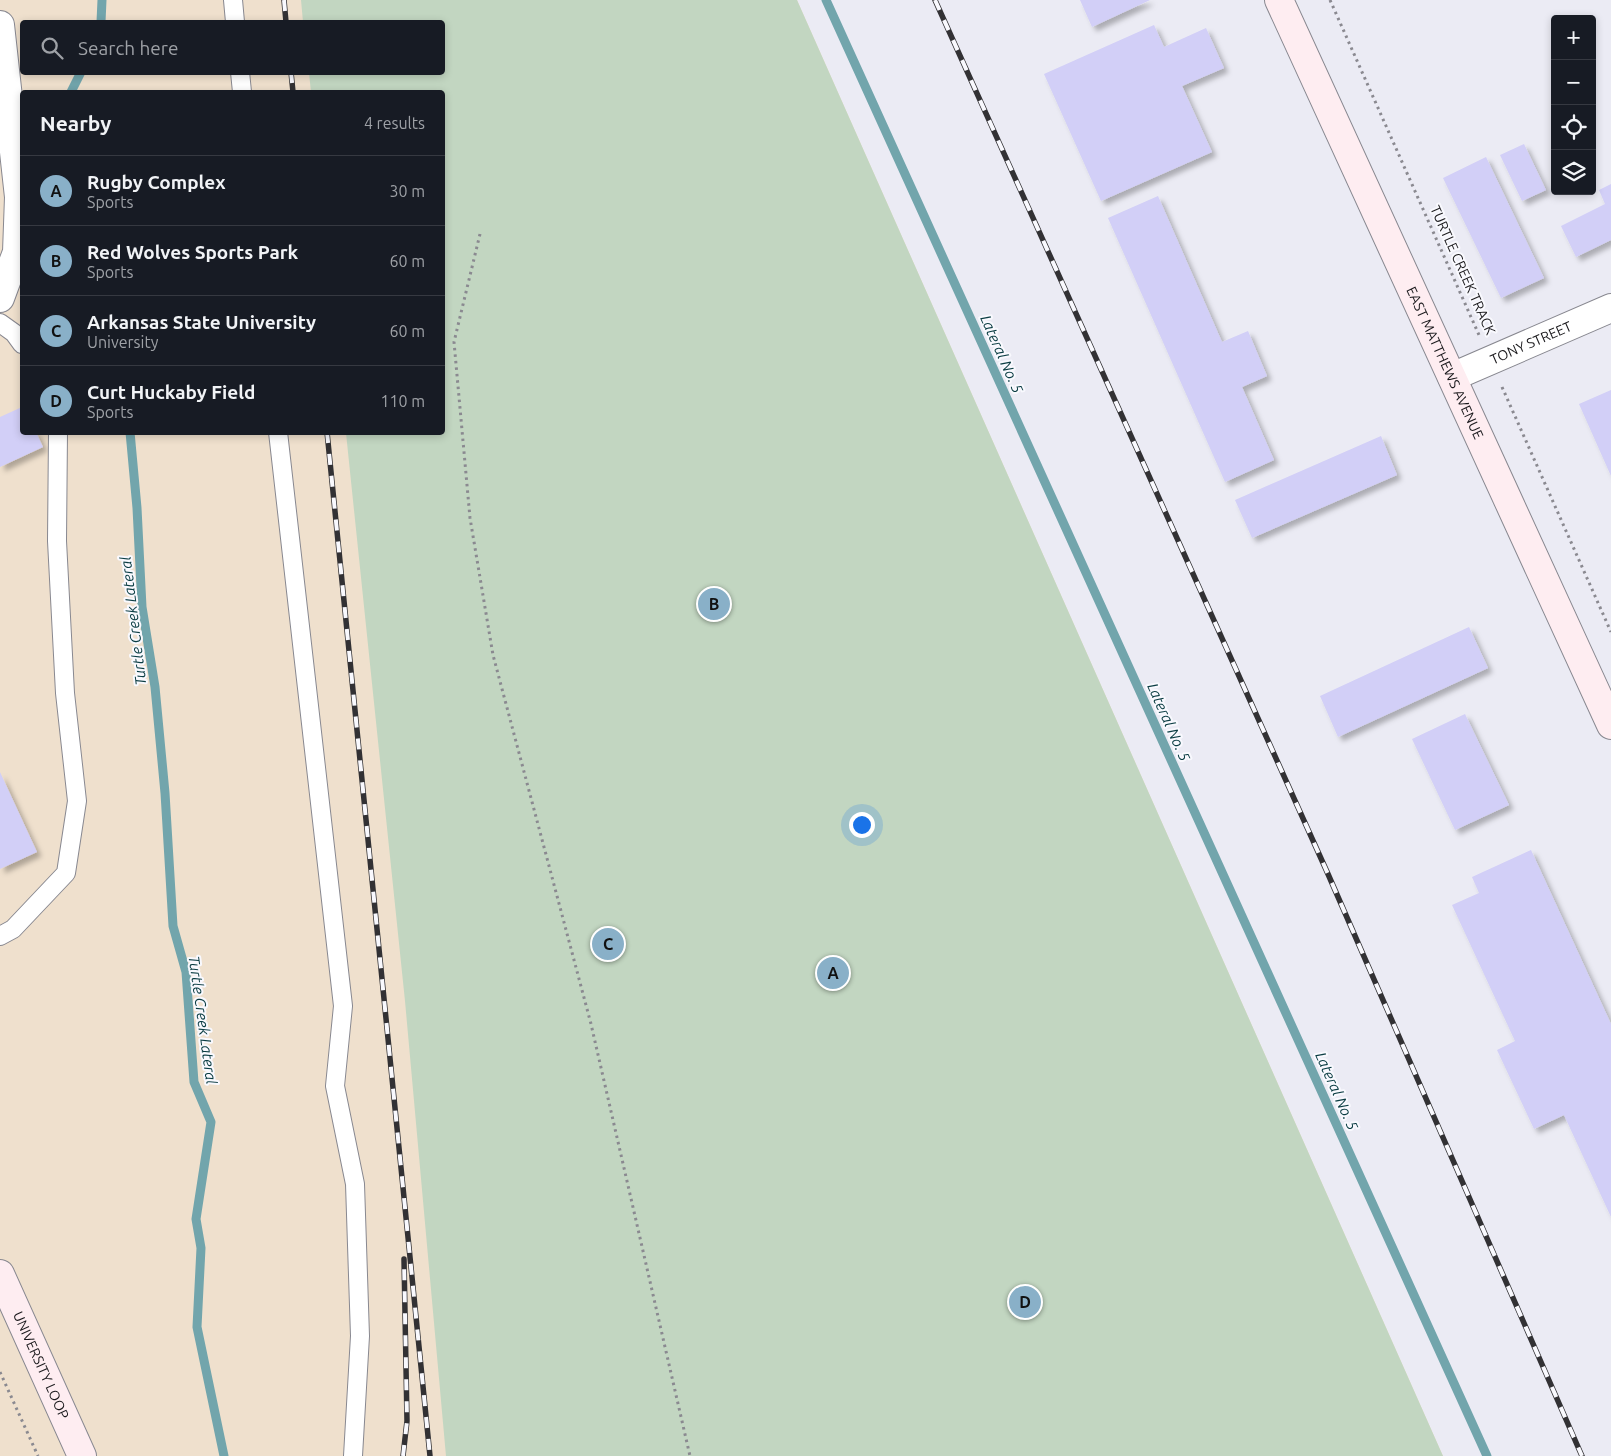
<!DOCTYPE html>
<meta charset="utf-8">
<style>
:root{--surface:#171b24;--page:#20242c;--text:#f1f3f6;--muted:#9ea1a6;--line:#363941;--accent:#89b0c8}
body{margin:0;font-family:Ubuntu,sans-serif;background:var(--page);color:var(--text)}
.controls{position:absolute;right:15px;top:15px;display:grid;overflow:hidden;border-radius:5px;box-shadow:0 2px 8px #0003}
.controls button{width:45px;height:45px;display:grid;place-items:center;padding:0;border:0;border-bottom:1px solid var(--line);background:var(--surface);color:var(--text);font:25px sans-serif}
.you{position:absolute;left:861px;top:824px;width:18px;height:18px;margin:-12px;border:4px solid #fff;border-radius:50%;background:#1a73e8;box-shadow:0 0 0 8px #1a73e833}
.badge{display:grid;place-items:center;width:32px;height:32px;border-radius:50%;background:var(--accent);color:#111;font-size:16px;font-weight:700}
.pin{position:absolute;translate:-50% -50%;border:2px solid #fff;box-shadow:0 1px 5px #0006}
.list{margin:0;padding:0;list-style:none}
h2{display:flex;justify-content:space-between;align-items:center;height:65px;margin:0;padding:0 20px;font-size:21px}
h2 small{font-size:16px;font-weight:400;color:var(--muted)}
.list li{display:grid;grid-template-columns:32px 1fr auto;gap:15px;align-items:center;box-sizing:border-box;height:70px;padding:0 20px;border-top:1px solid var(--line)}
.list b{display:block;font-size:19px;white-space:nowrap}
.list p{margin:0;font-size:16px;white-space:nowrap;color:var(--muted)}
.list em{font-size:16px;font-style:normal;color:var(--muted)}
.icon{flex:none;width:28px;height:28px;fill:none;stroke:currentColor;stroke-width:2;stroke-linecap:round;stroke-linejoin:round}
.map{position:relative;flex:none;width:1611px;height:1456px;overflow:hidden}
.search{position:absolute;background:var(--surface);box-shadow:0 2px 8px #0003;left:20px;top:20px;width:425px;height:55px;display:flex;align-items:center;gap:12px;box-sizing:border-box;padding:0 18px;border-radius:5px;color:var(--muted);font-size:19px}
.panel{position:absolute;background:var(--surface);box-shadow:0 2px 8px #0003;left:20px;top:90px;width:425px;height:345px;border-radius:5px}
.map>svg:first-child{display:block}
</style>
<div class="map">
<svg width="1611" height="1456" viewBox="0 0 1611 1456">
<defs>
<filter id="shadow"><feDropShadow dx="4.5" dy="4.5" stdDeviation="2.5" flood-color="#0004"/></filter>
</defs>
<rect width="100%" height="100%" fill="#ebebf4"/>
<path fill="#efe0cd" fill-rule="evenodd" d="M0 0H797L1443 1456H0ZM22 22H442V72H22ZM22 92H442V432H22Z"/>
<path fill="#c2d6c1" d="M301 0H797L1443 1456H446L405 1001 346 433 442 432V92H311L309 73 442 72V22H303Z"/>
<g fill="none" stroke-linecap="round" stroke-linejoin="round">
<path stroke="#72a5ac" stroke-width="9" d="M826 0 1487 1456
M101 22 102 0
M71 92 81 72
M130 432 137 508 142 607 155 687 165 793 173 926 186 972 194 1082 211 1122 196 1219 201 1248 197 1327 224 1456"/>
</g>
<path fill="#d2cff7" filter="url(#shadow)" d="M1080 0H1150L1092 27Z
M1154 25 1164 47 1206 28 1224 68 1182 86 1212 152 1101 201 1044 74Z
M1524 144 1546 190 1522 201 1500 155Z
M1486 157 1544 278 1501 298 1443 178Z
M1611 184V240L1576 257 1561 226 1605 204 1599 190Z
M1158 196 1222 342 1248 331 1267 376 1242 387 1274 460 1225 482 1108 218Z
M1611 390V476L1579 404Z
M22 407V432H36L43 447 0 467V417Z
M1381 436 1397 475 1252 538 1235 500Z
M1469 627 1488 668 1338 737 1320 696Z
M1465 714 1509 805 1455 830 1412 739Z
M0 772 37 852 0 869Z
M1531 850 1611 1024V1217L1564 1115 1534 1129 1497 1050 1515 1041 1452 905 1479 893 1472 877Z"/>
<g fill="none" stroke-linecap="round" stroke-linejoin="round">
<g stroke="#888890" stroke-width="20">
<path id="lane" d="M233 0 235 22
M240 72 242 92
M0 323 14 333 22 344
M278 432 343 1006 335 1086 355 1184 360 1336 353 1456
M0 936 13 929 66 873 77 801 65 693 57 541 58 432"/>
</g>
<g stroke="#888890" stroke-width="30">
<g id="street">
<path d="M0 25 19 197 17 252 0 298"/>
<path id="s1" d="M1452 377 1611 308"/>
</g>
</g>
<g stroke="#888890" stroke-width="30">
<g id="secondary">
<path id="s2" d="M1279 0 1611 725"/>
<path id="s3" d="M0 1274 82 1456"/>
</g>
</g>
<path stroke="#8a8990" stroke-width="3" stroke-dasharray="2.5 4" stroke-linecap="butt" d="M1330 0 1479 335
M480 234 454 342 470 518 493 655 591 1024 690 1456
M1502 387 1611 632
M0 1372 38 1456"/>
<use href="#lane" stroke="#fff" stroke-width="18"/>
<use href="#street" stroke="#fff" stroke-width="28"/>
<use href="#secondary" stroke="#feedf1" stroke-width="28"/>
<g stroke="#323134" stroke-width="5.5">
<path id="rail" d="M284 0 286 22
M935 0 1328 874 1582 1456
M291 72 293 92
M327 432 430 1456
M403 1456 407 1421 404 1259"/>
</g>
<use href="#rail" stroke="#f9f9fe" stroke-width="4" stroke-dasharray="11" stroke-linecap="butt"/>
</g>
<g text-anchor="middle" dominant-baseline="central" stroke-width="4" stroke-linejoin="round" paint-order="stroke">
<g font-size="14" fill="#19181b" stroke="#f9f9fe">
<text transform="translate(1463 270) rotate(66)">TURTLE CREEK TRACK</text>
<text stroke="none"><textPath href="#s1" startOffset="86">TONY STREET</textPath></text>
<text stroke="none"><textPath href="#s2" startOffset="399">EAST MATTHEWS AVENUE</textPath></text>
<text stroke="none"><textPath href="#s3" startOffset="100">UNIVERSITY LOOP</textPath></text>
</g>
<g font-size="15" font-style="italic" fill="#0a3c42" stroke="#f9f9fe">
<text transform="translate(1002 354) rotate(66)">Lateral No. 5</text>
<text transform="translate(133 621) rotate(-97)">Turtle Creek Lateral</text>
<text transform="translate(1169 722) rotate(66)">Lateral No. 5</text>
<text transform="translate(203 1020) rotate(82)">Turtle Creek Lateral</text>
<text transform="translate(1337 1091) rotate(66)">Lateral No. 5</text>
</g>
</g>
</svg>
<div class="controls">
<button>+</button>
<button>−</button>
<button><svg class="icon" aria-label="locate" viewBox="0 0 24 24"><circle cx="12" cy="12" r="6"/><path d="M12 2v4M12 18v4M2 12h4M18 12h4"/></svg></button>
<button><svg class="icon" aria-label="layers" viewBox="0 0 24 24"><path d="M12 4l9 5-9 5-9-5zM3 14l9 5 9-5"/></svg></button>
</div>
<div class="you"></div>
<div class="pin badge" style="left:833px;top:973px">A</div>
<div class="pin badge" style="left:714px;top:604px">B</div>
<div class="pin badge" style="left:608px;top:944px">C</div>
<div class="pin badge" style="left:1025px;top:1302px">D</div>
<div class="search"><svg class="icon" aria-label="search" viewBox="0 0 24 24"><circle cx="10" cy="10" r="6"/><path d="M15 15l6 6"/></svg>Search here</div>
<section class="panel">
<h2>Nearby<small>4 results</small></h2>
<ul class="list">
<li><span class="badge">A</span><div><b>Rugby Complex</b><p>Sports</p></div><em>30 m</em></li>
<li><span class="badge">B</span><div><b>Red Wolves Sports Park</b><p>Sports</p></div><em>60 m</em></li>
<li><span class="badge">C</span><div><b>Arkansas State University</b><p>University</p></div><em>60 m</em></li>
<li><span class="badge">D</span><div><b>Curt Huckaby Field</b><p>Sports</p></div><em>110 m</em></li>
</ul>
</section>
</div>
